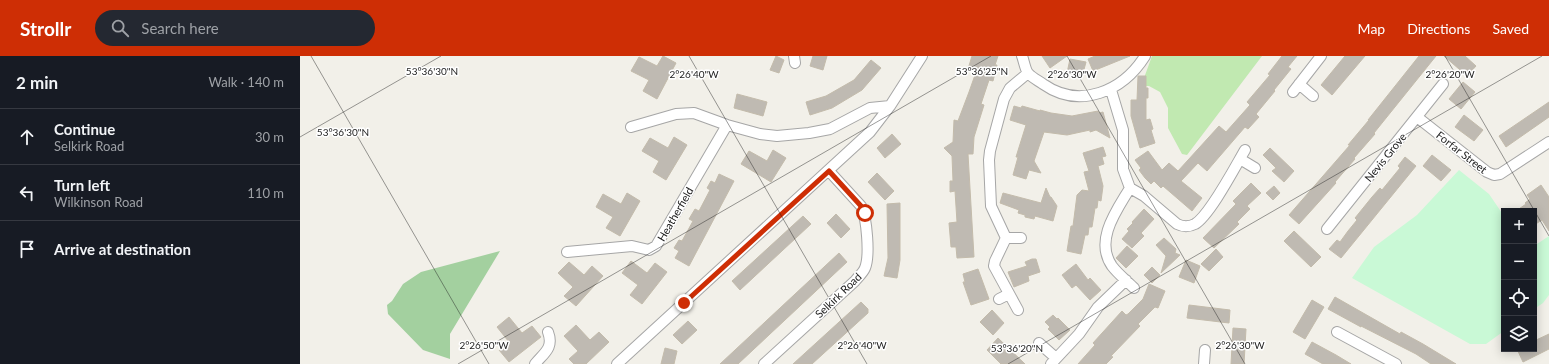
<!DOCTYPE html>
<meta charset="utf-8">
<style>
:root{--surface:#171b24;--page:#242831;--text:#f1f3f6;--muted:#9ea1a6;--line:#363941;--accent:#ce2e05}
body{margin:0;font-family:Lato,sans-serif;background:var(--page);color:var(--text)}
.controls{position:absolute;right:12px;bottom:12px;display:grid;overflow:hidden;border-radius:0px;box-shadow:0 2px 10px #0003}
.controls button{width:36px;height:36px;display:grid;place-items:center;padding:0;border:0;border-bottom:1px solid var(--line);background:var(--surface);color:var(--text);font:20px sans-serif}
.stop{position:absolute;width:12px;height:12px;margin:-9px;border:3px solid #ce2e05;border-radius:50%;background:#fff}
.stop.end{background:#ce2e05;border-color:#fff;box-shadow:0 1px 4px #0008}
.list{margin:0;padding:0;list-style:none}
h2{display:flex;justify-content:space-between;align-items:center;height:52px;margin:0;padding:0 16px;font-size:17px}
h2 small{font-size:13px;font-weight:400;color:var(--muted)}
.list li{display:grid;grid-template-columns:26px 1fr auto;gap:12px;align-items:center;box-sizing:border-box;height:56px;padding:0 16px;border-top:1px solid var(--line)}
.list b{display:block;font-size:15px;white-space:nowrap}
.list p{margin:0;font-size:13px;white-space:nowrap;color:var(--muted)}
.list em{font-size:13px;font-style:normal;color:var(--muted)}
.icon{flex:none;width:22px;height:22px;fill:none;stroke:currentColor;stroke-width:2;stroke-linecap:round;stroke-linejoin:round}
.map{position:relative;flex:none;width:1249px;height:308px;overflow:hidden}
header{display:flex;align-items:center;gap:24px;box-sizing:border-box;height:56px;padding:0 20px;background:var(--accent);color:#fff}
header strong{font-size:19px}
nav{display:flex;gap:22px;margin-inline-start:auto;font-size:14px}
.search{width:280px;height:36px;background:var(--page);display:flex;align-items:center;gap:10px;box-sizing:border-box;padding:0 14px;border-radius:22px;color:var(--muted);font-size:15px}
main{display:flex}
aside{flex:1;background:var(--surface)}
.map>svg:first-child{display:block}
</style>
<header>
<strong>Strollr</strong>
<div class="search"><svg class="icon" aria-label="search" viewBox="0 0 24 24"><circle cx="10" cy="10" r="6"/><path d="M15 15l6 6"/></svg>Search here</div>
<nav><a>Map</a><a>Directions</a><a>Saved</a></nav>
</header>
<main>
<aside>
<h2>2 min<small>Walk · 140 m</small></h2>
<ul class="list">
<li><svg class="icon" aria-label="ahead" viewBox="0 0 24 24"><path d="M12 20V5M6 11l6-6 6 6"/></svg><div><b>Continue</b><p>Selkirk Road</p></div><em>30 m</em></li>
<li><svg class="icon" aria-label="left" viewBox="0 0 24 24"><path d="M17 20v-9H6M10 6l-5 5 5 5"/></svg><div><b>Turn left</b><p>Wilkinson Road</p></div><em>110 m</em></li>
<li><svg class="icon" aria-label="arrive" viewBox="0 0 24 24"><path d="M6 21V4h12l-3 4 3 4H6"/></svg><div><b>Arrive at destination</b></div></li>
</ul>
</aside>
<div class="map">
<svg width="1249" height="308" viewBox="0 0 1249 308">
<rect width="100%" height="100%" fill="#f2f0e9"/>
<path fill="#c1e9b1" d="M852 0H962L887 99 882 98 868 72V52L860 36 849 30H838L844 22Z"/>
<path fill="#a3d09f" d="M200 195 150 278V303L123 294 88 258 87 249 92 245 103 228 121 216Z"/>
<path fill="#c9f9d6" d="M1159 114 1189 138 1204 160V275L1186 288H1170L1052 222 1074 191 1117 159Z
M1249 180V239L1243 247 1234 253V190Z"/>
<path fill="#bfbab2" stroke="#c3bbab" d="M363 0 376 7 357 43 343 35 349 24 331 15 339 1 357 10Z
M476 0 484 4 479 17 470 14Z
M513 0H527L523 14 510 10Z
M672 0H698L695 9H697L693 25 689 24 681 48 684 49 674 81 673 98H668L674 201 657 202 656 191H651L649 167 657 166 655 135 650 136V125H653L652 100 644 92 653 86 654 64 658 65 669 36 675 19H673L675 15 668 13Z
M742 0H767L750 12Z
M795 0H830L793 15 788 3Z
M982 0H997L988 11 991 13 974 34 975 35 956 58 959 61 948 73 945 71 907 115 898 107 881 125 902 142 892 155 863 130 861 132 854 125 851 128 845 122 839 114 841 112 835 104 848 95 862 114 869 107 878 115 919 70 926 76 950 49 947 46 970 19 968 18Z
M1045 0H1065L1032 39 1021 29Z
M1119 0H1136L1074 77 1075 78 1054 102 1055 103 1035 126 1036 127 999 168 989 159 1050 89H1048L1069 64H1068Z
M1144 0H1165L1176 10 1167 20Z
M770 3 786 6 782 21 767 17Z
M571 4 581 12 562 34 532 52 510 59 506 46 526 40 554 24Z
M838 20H846V32H848V42H846V64L850 63 853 73 851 74 855 87 840 92 831 60V44H837Z
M1163 26 1175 36 1161 53 1149 43Z
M437 38 467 46 463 60 434 52Z
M1249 46V61L1206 91 1199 80Z
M714 50 721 52 722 50 740 55V54L751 57 772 60 798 55 799 57 803 56 810 82 796 74 790 76V74L767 79 744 76 734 105 741 117 729 114 726 123 713 119 718 101H716L726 69 710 64Z
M1164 59 1183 74 1174 85 1155 71Z
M592 78 601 88 585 102 577 92Z
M374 81 387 89 366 124 353 116 359 105 342 95 350 82 368 92Z
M803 91 806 100 802 101 804 108 798 110 803 130 801 145 798 144 797 152H795L792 171H789L788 179H785L781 198 767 195 771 170H773L777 139 782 134 789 135 784 116 789 115 783 97Z
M970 92 994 115 984 126 972 115 976 112 963 99Z
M473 94 486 102 471 126 441 108 449 95 467 105Z
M1132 99 1151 114 1141 125 1123 110Z
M1105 101 1116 110 1041 202 1029 193 1037 184 1040 186 1048 175 1057 164 1055 162 1072 141 1080 132 1082 134 1100 112 1098 110Z
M577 117 594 135 585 144 568 126Z
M419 118 434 125 389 210 375 202 379 195 374 192 379 184 382 185 393 165 389 163 395 153 399 155 410 134 407 132 411 125 415 127Z
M951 127 961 137 947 150 950 153 937 166 939 168 914 192 903 182 936 148 933 145Z
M1241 129 1249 141V175L1242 164 1234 169V155H1216L1226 148 1225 147 1230 143 1227 139Z
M974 130 980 137 973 144 966 137Z
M746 132 750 141H751L757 150 753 165 735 160 734 163 725 161V159L718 157 719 154 700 147 703 137 741 147Z
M327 137 340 145 320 180 306 172 313 161 296 151 303 138 321 148Z
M600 147V204L597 222 584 220 588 202 587 148Z
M844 153 854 163 841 177 844 180 832 192 822 183 829 175 827 173 833 167 832 166Z
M536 158 550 173 541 182 527 167Z
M503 160 511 168 440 234 432 225Z
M994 175 1021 201 1011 211 984 185Z
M864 182 876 193 875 197 880 199 861 217 866 200 856 189Z
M827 190 838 200 826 212 816 202Z
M916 193 923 201 909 215 901 208Z
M539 197 547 206 438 308H420Z
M732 203H736L740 216 728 220 729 225 714 231 708 216 727 210 725 206Z
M886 204 900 210 894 227 879 221Z
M331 205 347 217 355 207 367 216 342 248 330 239 338 229 322 217Z
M269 206 284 219 292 210 303 220 276 250 264 240 273 231 258 217Z
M776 208 788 224 790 222 801 234 790 244 776 229 772 232 762 219Z
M852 211 860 219 852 227 844 219Z
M678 213 689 243 671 249 663 226H665L663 218Z
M849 228 865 235 858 252 855 251 838 268 840 270 811 300 813 301 806 308H778L795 289 793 287 822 255 826 259 828 258 843 243Z
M1035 241 1100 278 1101 276 1123 288 1156 308H1131L1116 298 1061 270V271L1028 253Z
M1012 244 1024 251 1005 283 993 276Z
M561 246 568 253V257L512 308H493Z
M889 249 930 254 929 267 887 262Z
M692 254 704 267 693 279 680 266Z
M753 259 757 263 758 262 770 274 759 284 748 273 750 271 745 266Z
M209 261 222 277 232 270 241 281 209 306 199 294 209 286 197 271Z
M388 265 397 274 382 288 373 279Z
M276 269 290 284 299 276 309 286 286 308H274L269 303 278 295 264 280Z
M933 272 946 273 944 308H931Z
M1249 278V293L1223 306 1217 293H1234V285Z
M698 282 725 308H701L687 294Z
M1012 286 1036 299 1051 308H1023L1005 298Z
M365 292 377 295 374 308H361Z"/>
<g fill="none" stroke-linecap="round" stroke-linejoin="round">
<g stroke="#a6a6a6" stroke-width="12">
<path id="street" d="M494 0 495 7
M722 0C724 5 725 13 728 17 731 21 739 25 743 28 780 54 823 35 845 0
M999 28 1013 40
M811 34 823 74V113L830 132 844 140 877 168C883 171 889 171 895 168 910 159 935 111 945 94
M993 36 1021 0
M1117 61 1187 116 1194 119 1200 118 1249 86
M331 71 376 58 394 57 427 69 460 78 477 80 509 77 530 73 570 52 590 50
M940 103 955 112
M830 132C817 154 794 184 812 210 818 218 827 225 834 232
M1027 173 1143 28
M706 182H721
M267 196 332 190 349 194 356 190 427 69
M699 243 709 238
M718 254 694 210 695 205 706 182 691 150 689 104 690 95 704 43 710 32 728 17
M1037 276 1096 308
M739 287 756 302
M235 308C244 297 254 292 248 276
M317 308 570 76 590 50 622 0
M464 308 555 225C558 221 563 217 565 212 570 200 567 162 561 150L529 115
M751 308 779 278 798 251 826 224
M904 308 905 294"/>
</g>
<use href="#street" stroke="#fff" stroke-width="10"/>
</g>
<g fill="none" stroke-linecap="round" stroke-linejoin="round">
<path stroke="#ce2e05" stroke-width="5" d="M384 247 529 115 561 150 565 157"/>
</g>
<path fill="none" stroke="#222" stroke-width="1" stroke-opacity="0.45" d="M11 0 189 308M389 0 567 308M767 0 945 308M1145 0 1249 180M0 81 141 0M158 308 691 0M708 308 1242 0"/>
<g text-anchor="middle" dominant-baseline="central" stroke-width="3" stroke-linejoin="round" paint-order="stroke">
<g font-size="11" fill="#222" stroke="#fff">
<text transform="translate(1162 96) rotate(38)">Forfar Street</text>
<text transform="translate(1085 101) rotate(-51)">Nevis Grove</text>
<text transform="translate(375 158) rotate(-60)">Heatherfield</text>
<text transform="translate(538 239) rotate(-44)">Selkirk Road</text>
</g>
</g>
<g font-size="10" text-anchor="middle" fill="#222" stroke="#fff" stroke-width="3" stroke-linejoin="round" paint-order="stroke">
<text x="132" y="19">53°36'30"N</text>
<text x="682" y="19">53°36'25"N</text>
<text x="394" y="22">2°26'40"W</text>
<text x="772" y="22">2°26'30"W</text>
<text x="1150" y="22">2°26'20"W</text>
<text x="43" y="80">53°36'30"N</text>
<text x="184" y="293">2°26'50"W</text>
<text x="562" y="293">2°26'40"W</text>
<text x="940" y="293">2°26'30"W</text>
<text x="717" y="296">53°36'20"N</text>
</g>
</svg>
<div class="controls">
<button>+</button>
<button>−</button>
<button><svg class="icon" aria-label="locate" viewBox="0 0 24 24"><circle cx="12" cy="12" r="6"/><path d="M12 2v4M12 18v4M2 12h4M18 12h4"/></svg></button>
<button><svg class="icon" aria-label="layers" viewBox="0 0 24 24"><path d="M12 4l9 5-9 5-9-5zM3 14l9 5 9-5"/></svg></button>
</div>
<div class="stop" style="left:565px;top:157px"></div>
<div class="stop end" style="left:384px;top:247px"></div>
</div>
</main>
